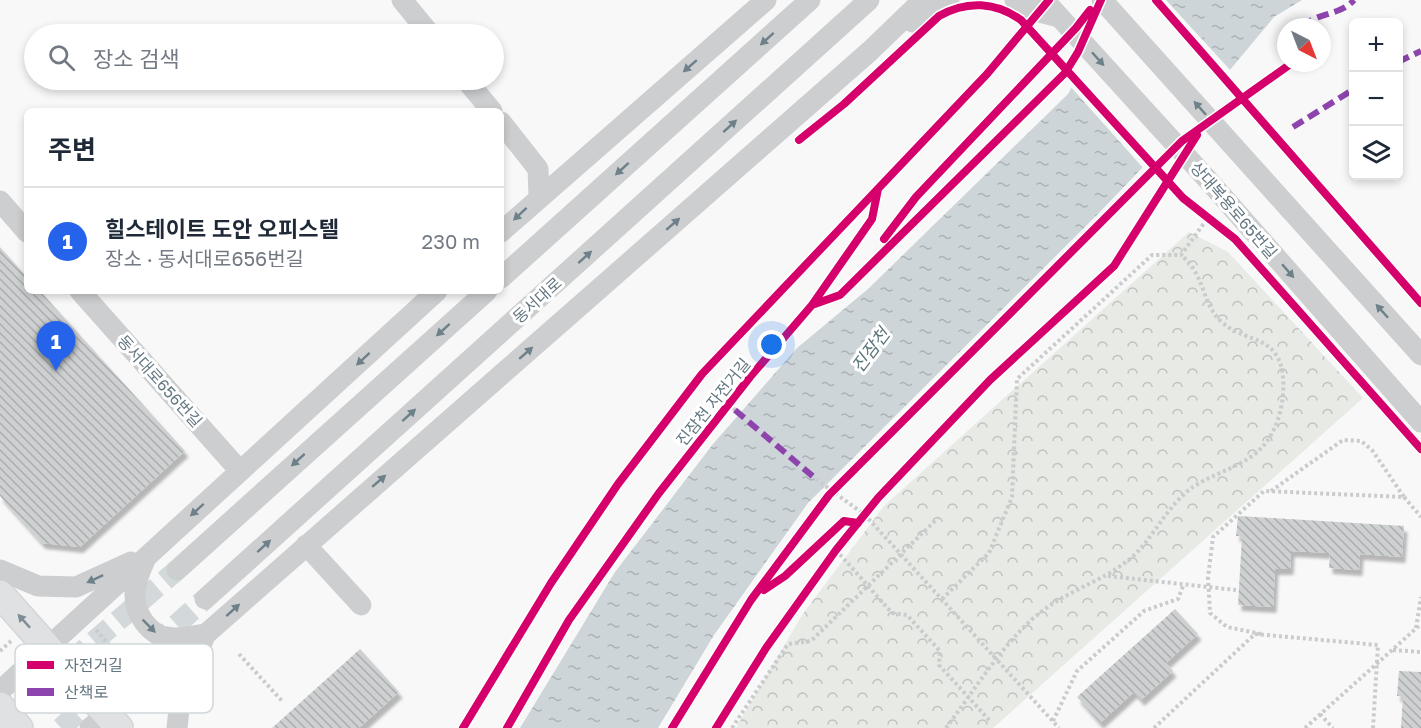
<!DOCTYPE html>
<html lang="ko">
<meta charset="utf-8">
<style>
:root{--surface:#fff;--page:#f6f6f7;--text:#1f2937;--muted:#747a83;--line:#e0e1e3;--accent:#2563eb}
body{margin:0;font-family:"Golos Text","Noto Sans KR",sans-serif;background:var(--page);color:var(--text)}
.controls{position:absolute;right:18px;top:18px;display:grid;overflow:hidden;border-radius:9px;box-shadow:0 3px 9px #0003}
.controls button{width:54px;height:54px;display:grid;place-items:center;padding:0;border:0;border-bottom:2px solid var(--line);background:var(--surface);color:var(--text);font:30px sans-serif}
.compass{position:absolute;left:1277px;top:18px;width:54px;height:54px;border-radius:50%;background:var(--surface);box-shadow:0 3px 9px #0003;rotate:138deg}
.you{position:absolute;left:772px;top:345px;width:21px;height:21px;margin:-15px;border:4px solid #fff;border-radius:50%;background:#1a73e8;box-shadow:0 0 0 9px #1a73e833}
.badge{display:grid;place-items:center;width:39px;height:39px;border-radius:50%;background:var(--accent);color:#fff;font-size:20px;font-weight:700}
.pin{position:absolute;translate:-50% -50px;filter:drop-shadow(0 2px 3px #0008)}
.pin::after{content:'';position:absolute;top:32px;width:21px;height:18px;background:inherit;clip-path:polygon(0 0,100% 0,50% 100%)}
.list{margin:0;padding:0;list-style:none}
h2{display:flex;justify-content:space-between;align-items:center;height:78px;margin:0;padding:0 24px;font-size:26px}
h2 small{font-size:20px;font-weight:400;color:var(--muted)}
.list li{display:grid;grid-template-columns:39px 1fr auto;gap:18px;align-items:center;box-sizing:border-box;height:108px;padding:0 24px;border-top:2px solid var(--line)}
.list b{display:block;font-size:22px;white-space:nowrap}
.list p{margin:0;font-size:20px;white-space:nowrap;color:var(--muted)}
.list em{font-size:20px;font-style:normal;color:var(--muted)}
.icon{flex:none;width:33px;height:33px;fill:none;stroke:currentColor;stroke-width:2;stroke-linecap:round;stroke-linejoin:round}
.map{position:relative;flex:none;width:1421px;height:728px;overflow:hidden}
.search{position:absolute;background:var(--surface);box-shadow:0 3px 9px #0003;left:24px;top:24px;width:480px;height:66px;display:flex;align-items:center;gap:15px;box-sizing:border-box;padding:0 21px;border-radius:33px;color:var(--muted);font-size:22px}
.panel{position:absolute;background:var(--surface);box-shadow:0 3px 9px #0003;left:24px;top:108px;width:480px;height:186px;border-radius:9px}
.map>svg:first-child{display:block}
</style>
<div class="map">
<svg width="1421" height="728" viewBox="0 0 1421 728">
<defs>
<pattern id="forest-crowns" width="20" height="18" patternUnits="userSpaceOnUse" patternTransform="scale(1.5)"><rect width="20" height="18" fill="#e7eae5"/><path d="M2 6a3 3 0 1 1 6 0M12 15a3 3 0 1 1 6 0" fill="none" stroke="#bfc2bf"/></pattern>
<pattern id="water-ripples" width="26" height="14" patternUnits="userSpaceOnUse" patternTransform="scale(1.5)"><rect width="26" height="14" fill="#cdd5d8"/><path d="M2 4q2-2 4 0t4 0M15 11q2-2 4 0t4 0" fill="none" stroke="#aab2b5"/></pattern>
<pattern id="building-back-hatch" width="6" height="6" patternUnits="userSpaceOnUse" patternTransform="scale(1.5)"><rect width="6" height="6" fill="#ced0d1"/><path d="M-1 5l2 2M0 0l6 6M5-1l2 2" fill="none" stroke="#abaeaf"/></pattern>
<filter id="shadow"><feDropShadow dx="3.5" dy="6" stdDeviation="1.5" flood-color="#0004"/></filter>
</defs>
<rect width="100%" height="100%" fill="#f8f8f8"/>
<path fill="url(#forest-crowns)" d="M1189 232 1228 252 1363 398 993 728H736L802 615 884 506Z"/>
<path fill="url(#water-ripples)" d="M1122 0H1302L1274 17 1189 119 1098 214 808 503 714 635 658 728H520L615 572 713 444 797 348 868 289 1068 94Z"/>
<path fill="#f8f8f8" d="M1118 0H1166L1232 72 1191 121 1144 169 1069 85Z"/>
<path fill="url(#building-back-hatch)" filter="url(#shadow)" d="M0 247 27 277V291H40L185 451 80 547 42 543 0 496Z
M1238 516 1404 526 1402 557 1360 554 1359 570 1329 568 1330 553 1291 551 1290 569H1275L1273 607 1238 605 1242 536H1236Z
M1175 609 1198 634 1166 663 1173 671 1141 700 1134 692 1100 723 1077 697Z
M360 649 399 692 359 728H272Z
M1399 671 1421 672V728H1401L1403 696H1397Z"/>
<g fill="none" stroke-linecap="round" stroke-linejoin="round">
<path stroke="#d3d8da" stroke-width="21" stroke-dasharray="21 10" stroke-linecap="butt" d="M0 722 177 570
M61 728 205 599"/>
<g stroke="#d4d5d6" stroke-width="30">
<path id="major" d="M0 594 119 728
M0 706 19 728"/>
</g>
<path stroke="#cacbcc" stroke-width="4" stroke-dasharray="3 3" stroke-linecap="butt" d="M729 404 735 410
M816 479 865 515 1059 728
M1271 491 1343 440 1361 441 1372 450 1404 497
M836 550 892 613 907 615 940 651 939 665 991 722
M1108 576 1236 590
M942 599 989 553 1012 497 1017 379 1152 255H1181L1207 219
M1416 628 1421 597
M96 630 131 669
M1261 634 1227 627 1210 613 1208 577 1213 537 1264 491 1404 497 1421 517
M1393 650 1421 652
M0 651 11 641
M239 654 283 702
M1320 714 1333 728
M1053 721 1077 671 1144 611 1178 599 1183 586
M732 728 788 644 811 641 938 518
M946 728C974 691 1008 635 1045 609 1072 589 1105 580 1131 558 1152 540 1165 509 1190 489 1212 473 1247 466 1264 445 1279 427 1285 400 1283 377 1279 334 1245 343 1223 323 1201 305 1207 277 1181 255
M1154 728 1255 634 1378 645 1373 728
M1305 728 1421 624"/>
<path stroke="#cdcecf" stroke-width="21" d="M402 0 430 34
M1015 0 1036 11 1059 17
M1044 0 1208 180 1421 422
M1102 0 1421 355
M913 22 949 0
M466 80 492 111
M501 122 538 169 539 197
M0 201 27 232
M501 232 766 0
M501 278 810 0
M80 291 240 471
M306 545 361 605
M145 560C135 582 129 601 144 622 150 630 157 636 167 637 180 640 193 636 205 634
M0 570 38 586 76 587 131 562
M177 570 487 291
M205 599 869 0
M0 691 437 291
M90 728 206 634 870 51 923 0
M177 728 181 690 204 638"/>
<use href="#major" stroke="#e0e1e2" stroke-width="27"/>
<path stroke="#8e44ad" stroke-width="6" stroke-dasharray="12 6" stroke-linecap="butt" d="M1302 27C1317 12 1340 16 1354 0
M1398 62 1421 51
M1293 127 1354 89
M735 410 816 479"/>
<g stroke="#fff" stroke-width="11">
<path id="cycleway" d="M1156 0 1421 303
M799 140 844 104 939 16C967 0 996 2 1021 20L1183 198 1235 239 1421 449
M884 239 916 197 1076 28 1090 10
M812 305 872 219 878 189
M764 590 785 576 844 521 858 523
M463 728 551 583 618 484 702 374 987 74 1049 0
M507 728 569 620 659 493 750 377 812 305 840 295 1065 73 1078 52 1101 0
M672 728 751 600 829 495 1182 141 1292 63
M716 728 766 648 836 550 878 498 990 380 1114 266 1197 135"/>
</g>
<use href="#cycleway" stroke="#d6006c" stroke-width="8"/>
</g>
<defs><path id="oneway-solid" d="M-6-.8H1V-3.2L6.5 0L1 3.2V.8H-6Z" transform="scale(1.5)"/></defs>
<g fill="#6e808a">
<use href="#oneway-solid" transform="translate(767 39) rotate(138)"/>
<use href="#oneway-solid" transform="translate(1098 59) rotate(48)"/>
<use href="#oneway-solid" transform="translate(690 66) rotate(139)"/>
<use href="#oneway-solid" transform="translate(1200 108) rotate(-132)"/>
<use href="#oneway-solid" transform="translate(730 126) rotate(-42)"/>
<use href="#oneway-solid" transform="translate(622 169) rotate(138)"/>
<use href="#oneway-solid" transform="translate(520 214) rotate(137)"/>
<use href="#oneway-solid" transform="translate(673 224) rotate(-41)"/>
<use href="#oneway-solid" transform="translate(585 257) rotate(-42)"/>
<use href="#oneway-solid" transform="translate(1288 271) rotate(49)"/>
<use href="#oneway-solid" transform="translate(1382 311) rotate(-132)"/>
<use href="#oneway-solid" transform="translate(443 330) rotate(138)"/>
<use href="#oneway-solid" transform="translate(526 353) rotate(-41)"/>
<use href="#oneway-solid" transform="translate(363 359) rotate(137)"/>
<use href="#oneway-solid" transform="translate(409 415) rotate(-42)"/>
<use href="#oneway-solid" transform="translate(298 460) rotate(138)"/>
<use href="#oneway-solid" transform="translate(379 481) rotate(-41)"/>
<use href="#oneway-solid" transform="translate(197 510) rotate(138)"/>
<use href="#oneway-solid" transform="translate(264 546) rotate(-42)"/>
<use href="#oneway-solid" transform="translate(95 579) rotate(155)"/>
<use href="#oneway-solid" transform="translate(233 610) rotate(-42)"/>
<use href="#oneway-solid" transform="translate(149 626) rotate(45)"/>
</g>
<use fill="#7d8c95" href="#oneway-solid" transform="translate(24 621) rotate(-132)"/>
<g text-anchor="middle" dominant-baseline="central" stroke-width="6" stroke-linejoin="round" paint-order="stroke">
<g font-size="16" fill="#647782" stroke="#fff">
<text transform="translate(1234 210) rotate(49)">상대복용로65번길</text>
<text transform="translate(537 300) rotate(-42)">동서대로</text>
<text transform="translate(160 381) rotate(48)">동서대로656번길</text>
<text transform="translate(713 402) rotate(-51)">진잠천 자전거길</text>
</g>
<g font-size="18" font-style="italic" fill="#5f767c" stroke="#fff">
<text transform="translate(870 350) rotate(-53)">진잠천</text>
</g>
</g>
<rect x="15" y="644" width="198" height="69" rx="9" fill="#fff" stroke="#d0d6da" stroke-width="1.5"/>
<rect x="27" y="661" width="27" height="8" fill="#d6006c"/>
<rect x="27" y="688" width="27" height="8" fill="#8e44ad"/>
<g font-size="16" fill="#647782">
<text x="64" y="671">자전거길</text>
<text x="64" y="698">산책로</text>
</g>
</svg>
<div class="controls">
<button>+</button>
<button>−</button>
<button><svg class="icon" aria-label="layers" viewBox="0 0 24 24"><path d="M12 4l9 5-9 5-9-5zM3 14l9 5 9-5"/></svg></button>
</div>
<svg class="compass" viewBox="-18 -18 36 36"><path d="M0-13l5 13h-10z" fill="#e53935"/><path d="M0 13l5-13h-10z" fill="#747a83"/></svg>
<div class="you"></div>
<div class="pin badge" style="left:56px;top:371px">1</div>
<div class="search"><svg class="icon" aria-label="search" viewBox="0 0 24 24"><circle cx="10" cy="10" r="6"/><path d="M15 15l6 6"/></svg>장소 검색</div>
<section class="panel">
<h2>주변<small></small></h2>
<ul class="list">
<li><span class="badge">1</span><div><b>힐스테이트 도안 오피스텔</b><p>장소 · 동서대로656번길</p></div><em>230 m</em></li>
</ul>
</section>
</div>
